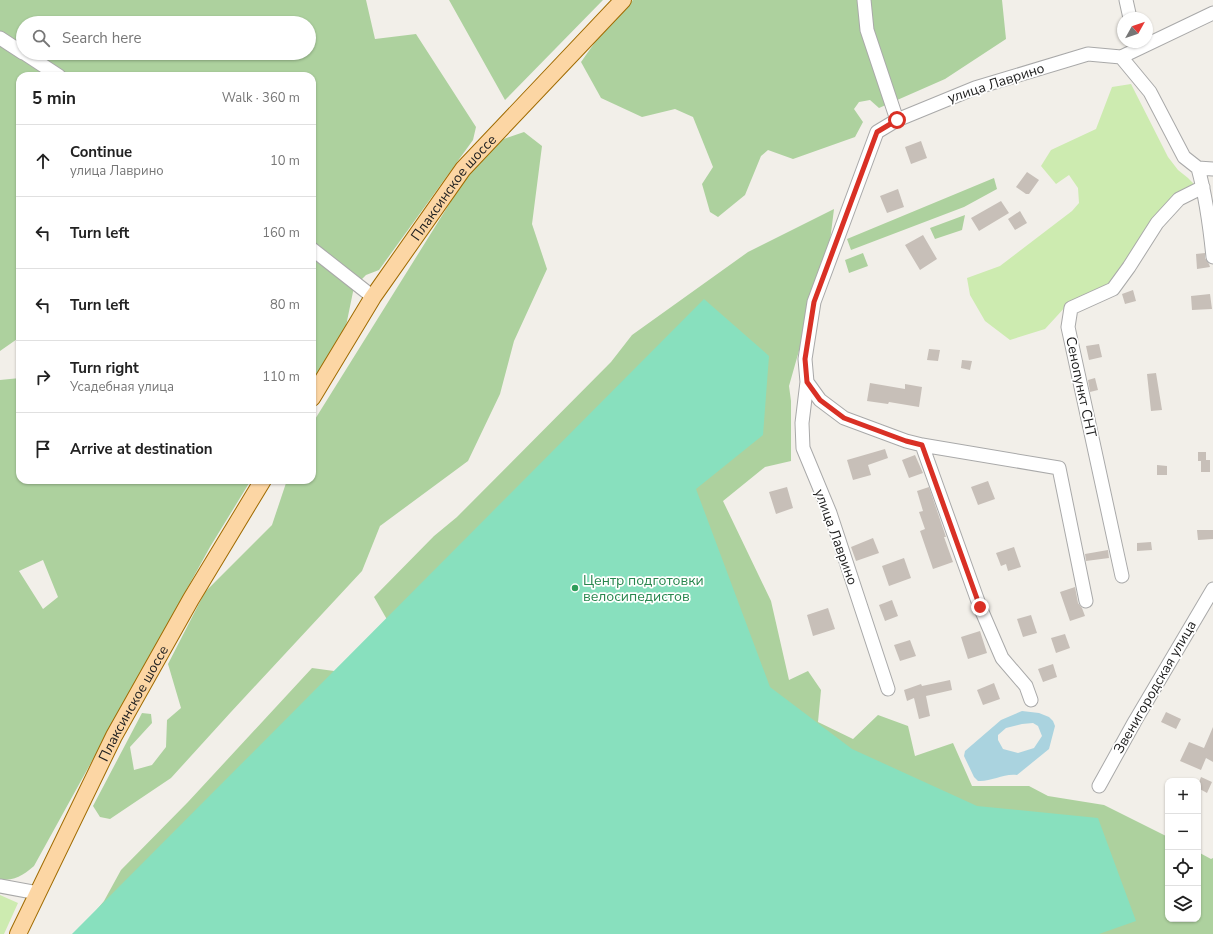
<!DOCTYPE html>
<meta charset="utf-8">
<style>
:root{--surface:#fff;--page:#f2f2f2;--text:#222;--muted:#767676;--line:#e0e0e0}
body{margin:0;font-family:"Nunito Sans",sans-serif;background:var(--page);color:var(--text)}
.controls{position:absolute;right:12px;bottom:12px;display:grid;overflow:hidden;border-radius:8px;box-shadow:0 1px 3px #0004}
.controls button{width:36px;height:36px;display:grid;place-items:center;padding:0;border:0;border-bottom:1px solid var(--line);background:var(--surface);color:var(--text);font:20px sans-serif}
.compass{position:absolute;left:1117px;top:12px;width:36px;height:36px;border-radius:50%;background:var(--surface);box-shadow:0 1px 3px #0004;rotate:50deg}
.stop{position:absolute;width:12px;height:12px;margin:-9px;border:3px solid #d93025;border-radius:50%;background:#fff}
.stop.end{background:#d93025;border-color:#fff;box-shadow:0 1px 4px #0008}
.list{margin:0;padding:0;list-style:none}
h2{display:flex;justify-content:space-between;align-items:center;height:52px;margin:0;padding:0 16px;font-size:17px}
h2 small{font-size:13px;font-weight:400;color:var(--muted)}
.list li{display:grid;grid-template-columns:26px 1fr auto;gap:12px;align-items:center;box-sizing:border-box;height:72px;padding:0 16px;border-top:1px solid var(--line)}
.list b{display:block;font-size:15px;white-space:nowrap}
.list p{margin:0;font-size:13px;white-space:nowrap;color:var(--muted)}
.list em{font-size:13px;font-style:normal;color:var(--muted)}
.icon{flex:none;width:22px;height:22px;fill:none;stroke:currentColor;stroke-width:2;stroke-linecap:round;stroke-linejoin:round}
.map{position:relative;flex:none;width:1213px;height:934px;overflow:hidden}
.search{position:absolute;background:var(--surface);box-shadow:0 1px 3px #0004;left:16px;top:16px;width:300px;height:44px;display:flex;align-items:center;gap:10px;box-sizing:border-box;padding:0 14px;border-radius:22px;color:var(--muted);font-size:15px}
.panel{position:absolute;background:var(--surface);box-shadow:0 1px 3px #0004;left:16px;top:72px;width:300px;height:412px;border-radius:12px}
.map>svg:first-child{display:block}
</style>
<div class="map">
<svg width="1213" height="934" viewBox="0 0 1213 934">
<rect width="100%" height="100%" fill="#f2efe9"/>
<path fill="#cdebb0" d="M1131 84 1168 157 1178 170 1188 178 1195 185 1111 285 1067 305 1045 329 1010 340 985 321 970 295 967 278 1000 266 1072 211 1079 203 1078 188 1069 175 1056 184 1041 166 1051 150 1096 129 1112 87Z
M0 895 18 903 4 934H0Z"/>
<path fill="#add19e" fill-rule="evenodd" d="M0 0H366L375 39 416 34 476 127 473 140 379 270 366 275 354 287 346 326 312 382V76H20V337L0 351ZM23 23H309V53H23Z
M449 0H603L505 100Z
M633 0H1002L1006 39 945 79 879 108 870 100 859 102 854 109 863 122 855 137 793 159 768 150 761 156 745 195 718 217 710 212 702 184 713 167 693 117 675 109 642 117 601 98 581 62 610 21Z
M524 132 542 146 532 224 547 269 514 341 500 394 468 461 380 526 362 571 231 712 171 778 110 819 100 817 93 806 142 713 151 714 152 723 130 747 134 770 152 765 166 747 167 720 181 708 168 664 205 592 272 525 287 480H312V424L468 174 501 140Z
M994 178 997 189 964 207 851 250 847 239Z
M834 209 830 241 789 386 791 401V461L765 467 723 501 771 601 789 680 808 671 821 690 818 722 853 739 878 715 908 726 915 756 953 743 972 786H1029L1048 796 1104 805 1168 837V919H1198V852L1211 859 1213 858V934H77L104 901 121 870 188 802 312 668 334 671 357 695 389 623 374 597 434 536 457 517 611 362 632 335 748 252Z
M965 215 962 230 935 239 930 228Z
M863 253 868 266 849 273 845 260Z
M20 378V480H251L210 547 34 866C22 876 16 880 0 880V380ZM43 560 58 597 43 609 19 571Z"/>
<path fill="#88e0be" d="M704 299 769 356 763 435 696 489 770 687 852 749 977 806 1098 818 1136 921 1099 934H72Z"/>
<path fill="#aad3df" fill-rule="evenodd" d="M1022 711 1039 713 1049 717 1053 721 1055 726 1049 749 1017 775C1004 773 991 782 978 781L974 777 964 756 965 751 1001 720ZM1033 723 1038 726 1042 736 1034 748 1018 753 1003 749 998 740V735L1006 728 1022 724Z"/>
<path fill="#c7bfb8" d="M921 141 927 158 911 164 905 147Z
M1027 172 1039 180 1029 194H1026L1016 187Z
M898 189 904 207 887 213 880 196Z
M1001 201 1009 213 979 231 971 218Z
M1020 211 1027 223 1015 230 1008 219Z
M923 235 937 259 920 270 905 245Z
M1205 253V258L1209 264 1210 267 1197 269 1196 254Z
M1133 290 1136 301 1125 304 1122 294Z
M1210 294 1212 309 1192 310 1191 296Z
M1099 344 1102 357 1089 360 1086 346Z
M929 349 940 350 938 361 927 360Z
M962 360 972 361 970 370 961 368Z
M1156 373 1162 410 1151 411 1147 374Z
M1095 378 1098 390 1090 392 1088 380Z
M870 383 905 389V384L922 387 919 407 889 402 888 404 867 401Z
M885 449 888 458 868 465 871 475 853 480 847 460Z
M1198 452H1206V460H1210V472H1201V461H1198Z
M915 455 923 473 909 478 902 460Z
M1157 465 1167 466V475H1157Z
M988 481 995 499 978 505 971 487Z
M787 487 793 508 776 514 769 492Z
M929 487 946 537H944L953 562 933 569 920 531 925 529 919 512 923 511 917 491Z
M1197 530H1213V539L1198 540Z
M873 538 879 553 856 561 851 547Z
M1151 542 1152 550 1137 551V543Z
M1014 547 1021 567 1008 571 1006 564 1001 566 996 553Z
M1108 550 1109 558 1086 561 1085 554Z
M904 558 911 578 889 586 882 566Z
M1075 587 1078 603 1082 608 1085 616 1070 621 1060 592Z
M892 600 898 616 885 621 879 605Z
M828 608 835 629 813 636 807 615Z
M1031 615 1037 633 1023 637 1017 619Z
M980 631 987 653 968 659 961 637Z
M1065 634 1070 648 1056 653 1051 638Z
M910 640 916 656 900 661 894 645Z
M1053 664 1057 677 1043 682 1038 669Z
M950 680 952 690 926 696 930 716 919 719 914 698 907 701 904 690 921 684 922 686Z
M994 683 1000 699 983 705 977 690Z
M1166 712 1181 719 1176 729 1161 722Z
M1213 727V762L1206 758 1201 770 1180 761 1189 742 1204 748Z
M1201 777 1212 782 1207 793 1198 788V785Z"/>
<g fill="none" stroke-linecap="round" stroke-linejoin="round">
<g stroke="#a9a9a9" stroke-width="15">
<path id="minor" d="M864 0 867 30 897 120
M1126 0 1130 18
M0 38 23 53
M24 53 59 76
M1121 57 1150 92 1184 157 1198 168 1213 169
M1121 57 1213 13
M1198 168C1206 197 1210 227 1213 257
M312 249 373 297
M807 382 802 423 803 448 830 513 888 689
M922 445 980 607 1002 658 1026 686 1031 700
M1122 576 1068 327 1071 308 1113 289 1129 267 1157 223 1179 199 1203 187
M1086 601 1059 468 922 445 906 441 844 418 820 400 807 382 805 359 814 302 877 132 897 120 975 88 1088 54 1121 57
M1099 786 1135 721 1213 589
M0 886 38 893"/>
</g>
<g stroke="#a06b00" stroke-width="18">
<g id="major">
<path id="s1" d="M312 398 373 297 463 169 623 0"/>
<path id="s2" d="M18 934 114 736 191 599 263 480"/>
</g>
</g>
<use href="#minor" stroke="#fff" stroke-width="13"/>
<use href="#major" stroke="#fcd6a4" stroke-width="16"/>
</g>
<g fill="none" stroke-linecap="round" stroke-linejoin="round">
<path stroke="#d93025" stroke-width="5" d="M897 120 877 132 814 302 805 359 807 382 820 400 844 418 906 441 922 445 980 607"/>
</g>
<circle fill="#2e9e5b" stroke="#fff" stroke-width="1.5" cx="575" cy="588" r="4"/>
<g text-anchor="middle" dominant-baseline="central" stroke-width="3.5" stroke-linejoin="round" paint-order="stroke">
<g font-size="14" fill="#222" stroke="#fff">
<text transform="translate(996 83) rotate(-18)">улица Лаврино</text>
<text stroke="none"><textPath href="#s1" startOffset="254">Плаксинское шоссе</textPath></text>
<text transform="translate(1081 387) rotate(78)">Сенопункт СНТ</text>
<text transform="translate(836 537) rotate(70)">улица Лаврино</text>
<text transform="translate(1155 687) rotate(-60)">Звенигородская улица</text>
<text stroke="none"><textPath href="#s2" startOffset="258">Плаксинское шоссе</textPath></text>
</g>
<g font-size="14" fill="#27864d" stroke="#fff" text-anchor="start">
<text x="583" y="580">Центр подготовки<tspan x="583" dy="16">велосипедистов</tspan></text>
</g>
</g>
</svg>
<div class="controls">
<button>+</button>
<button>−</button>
<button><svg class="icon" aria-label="locate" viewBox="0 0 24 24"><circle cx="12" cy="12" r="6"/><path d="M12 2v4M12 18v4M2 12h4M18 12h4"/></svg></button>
<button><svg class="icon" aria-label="layers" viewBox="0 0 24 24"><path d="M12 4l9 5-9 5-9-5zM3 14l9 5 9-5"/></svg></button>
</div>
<svg class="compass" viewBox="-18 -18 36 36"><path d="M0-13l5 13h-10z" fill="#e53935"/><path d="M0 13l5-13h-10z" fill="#767676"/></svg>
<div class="stop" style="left:897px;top:120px"></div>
<div class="stop end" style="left:980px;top:607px"></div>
<div class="search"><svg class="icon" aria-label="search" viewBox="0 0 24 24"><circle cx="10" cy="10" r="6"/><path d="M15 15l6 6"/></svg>Search here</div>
<section class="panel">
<h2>5 min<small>Walk · 360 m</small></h2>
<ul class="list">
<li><svg class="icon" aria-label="ahead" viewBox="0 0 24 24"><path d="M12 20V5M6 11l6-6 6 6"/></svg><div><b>Continue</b><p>улица Лаврино</p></div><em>10 m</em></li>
<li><svg class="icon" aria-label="left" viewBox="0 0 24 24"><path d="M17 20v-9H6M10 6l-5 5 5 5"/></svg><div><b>Turn left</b></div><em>160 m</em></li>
<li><svg class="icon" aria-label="left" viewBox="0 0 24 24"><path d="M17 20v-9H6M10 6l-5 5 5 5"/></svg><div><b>Turn left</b></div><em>80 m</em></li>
<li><svg class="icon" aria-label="right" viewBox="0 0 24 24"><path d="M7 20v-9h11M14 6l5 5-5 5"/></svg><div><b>Turn right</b><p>Усадебная улица</p></div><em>110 m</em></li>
<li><svg class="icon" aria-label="arrive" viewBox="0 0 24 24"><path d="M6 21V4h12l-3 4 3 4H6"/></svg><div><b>Arrive at destination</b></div></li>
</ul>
</section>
</div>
